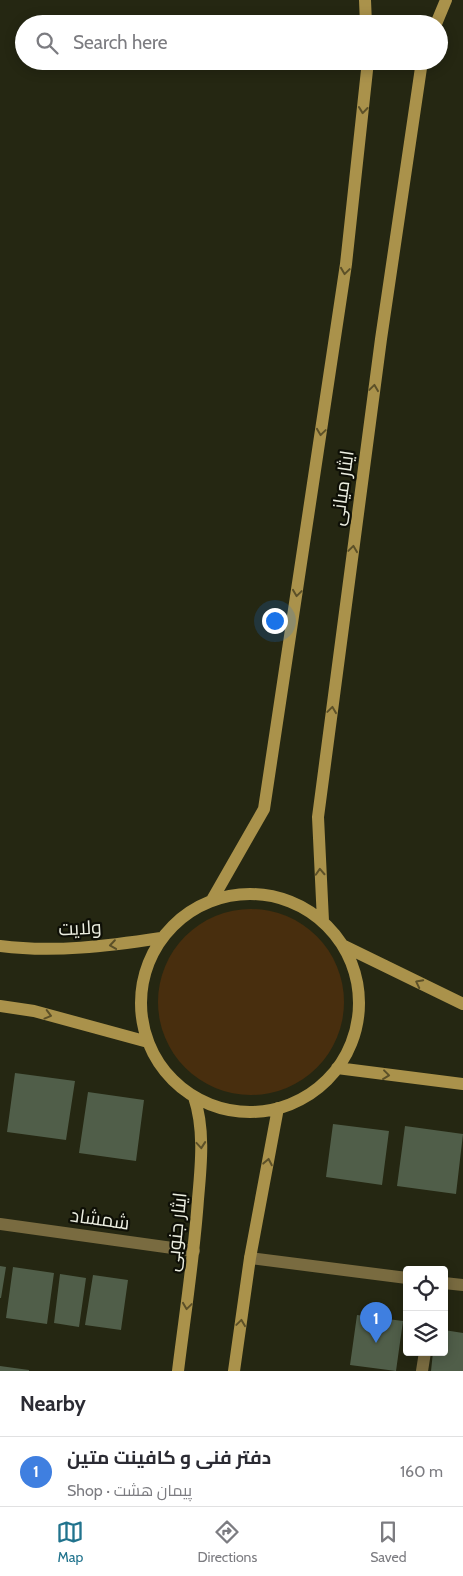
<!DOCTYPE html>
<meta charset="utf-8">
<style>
:root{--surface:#fff;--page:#f7f7f7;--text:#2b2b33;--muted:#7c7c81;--line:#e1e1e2;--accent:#21738d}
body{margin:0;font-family:Cabin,Cairo,sans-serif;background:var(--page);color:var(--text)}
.controls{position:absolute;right:15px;bottom:15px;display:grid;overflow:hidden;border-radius:5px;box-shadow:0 2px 12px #0003}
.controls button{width:45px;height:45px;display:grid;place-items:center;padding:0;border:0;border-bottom:1px solid var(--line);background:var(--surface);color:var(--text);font:25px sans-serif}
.you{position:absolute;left:274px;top:620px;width:18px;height:18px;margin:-12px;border:4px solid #fff;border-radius:50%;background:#1a73e8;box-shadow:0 0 0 8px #1a73e833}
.badge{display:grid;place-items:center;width:32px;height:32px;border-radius:50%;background:var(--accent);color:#fff;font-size:16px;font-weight:700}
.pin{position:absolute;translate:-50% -41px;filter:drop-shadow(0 1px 2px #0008)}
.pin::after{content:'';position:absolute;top:26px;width:18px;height:15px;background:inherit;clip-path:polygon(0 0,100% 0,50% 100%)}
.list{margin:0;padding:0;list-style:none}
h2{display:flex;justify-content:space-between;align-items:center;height:65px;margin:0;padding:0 20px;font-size:21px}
h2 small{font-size:16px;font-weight:400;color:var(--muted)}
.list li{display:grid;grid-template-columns:32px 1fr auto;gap:15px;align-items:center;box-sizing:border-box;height:70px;padding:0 20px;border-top:1px solid var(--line)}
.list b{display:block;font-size:19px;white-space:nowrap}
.list p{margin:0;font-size:16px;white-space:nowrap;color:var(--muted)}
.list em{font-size:16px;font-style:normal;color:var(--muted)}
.icon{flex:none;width:28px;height:28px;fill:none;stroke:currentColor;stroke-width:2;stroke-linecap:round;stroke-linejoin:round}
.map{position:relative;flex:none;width:463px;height:1371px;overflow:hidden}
.search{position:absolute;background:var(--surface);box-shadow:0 2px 12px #0003;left:15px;right:15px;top:15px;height:55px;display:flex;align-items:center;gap:12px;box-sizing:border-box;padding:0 18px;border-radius:28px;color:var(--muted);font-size:19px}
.sheet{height:135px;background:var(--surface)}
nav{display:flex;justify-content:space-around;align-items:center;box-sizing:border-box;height:70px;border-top:1px solid var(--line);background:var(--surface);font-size:14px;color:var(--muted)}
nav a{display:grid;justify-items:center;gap:2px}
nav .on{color:var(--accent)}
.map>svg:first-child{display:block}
</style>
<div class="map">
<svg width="463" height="1371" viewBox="0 0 463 1371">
<rect width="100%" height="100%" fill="#252712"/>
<path fill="#482e0e" d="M158 1002a93 93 0 1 1 186 0a93 93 0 1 1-186 0Z"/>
<path fill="#505e49" d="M15 1073 75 1081 66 1140 7 1132Z
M88 1092 144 1100 136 1161 79 1153Z
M333 1124 389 1131 382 1185 326 1177Z
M405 1126 463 1134 456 1194 397 1186Z
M0 1266 6 1267 1 1298H0Z
M13 1267 54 1273 47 1324 6 1318Z
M60 1274 86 1278 79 1327 54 1323Z
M93 1275 128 1280 121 1330 85 1325Z
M357 1315 403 1321 396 1371 350 1365Z
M444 1330 463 1333V1371H431L433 1352H444Z
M0 1366 29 1370V1371H0Z"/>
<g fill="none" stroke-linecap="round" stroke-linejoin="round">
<path stroke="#796b40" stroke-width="12" d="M0 1224 194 1251
M250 1258 407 1278
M444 1283 463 1285
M422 1371 425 1352"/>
<path stroke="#aa924b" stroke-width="12" d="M365 0 366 24
M436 24 446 0
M141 1003a109 109 0 1 1 218 0a109 109 0 1 1-218 0Z
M212 900 264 809 346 264 368 61
M323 921 318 817 381 339 422 61
M0 946C54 953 108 946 161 938
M344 946 463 1004
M0 1006 34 1011 148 1042
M337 1068 463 1084
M178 1371C185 1314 194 1257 198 1199 201 1166 205 1129 194 1097
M234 1371 250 1258 278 1108"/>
</g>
<defs><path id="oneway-chevron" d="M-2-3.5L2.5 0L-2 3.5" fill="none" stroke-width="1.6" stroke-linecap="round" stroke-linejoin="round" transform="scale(1.25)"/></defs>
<g stroke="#5c5028">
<use href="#oneway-chevron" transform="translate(363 110) rotate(96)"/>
<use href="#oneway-chevron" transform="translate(345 271) rotate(98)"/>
<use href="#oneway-chevron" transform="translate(374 388) rotate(-82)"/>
<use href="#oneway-chevron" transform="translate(321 432) rotate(98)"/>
<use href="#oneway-chevron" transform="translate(353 549) rotate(-82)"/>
<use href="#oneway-chevron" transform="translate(297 593) rotate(98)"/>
<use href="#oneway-chevron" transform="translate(332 710) rotate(-82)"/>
<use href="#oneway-chevron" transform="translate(320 872) rotate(-93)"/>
<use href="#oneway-chevron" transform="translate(113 945) rotate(172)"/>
<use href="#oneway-chevron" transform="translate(419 983) rotate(-153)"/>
<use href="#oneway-chevron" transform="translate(48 1015) rotate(15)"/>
<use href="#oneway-chevron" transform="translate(386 1075) rotate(7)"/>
<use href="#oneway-chevron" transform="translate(201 1145) rotate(85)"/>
<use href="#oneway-chevron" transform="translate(268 1162) rotate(-79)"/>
<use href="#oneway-chevron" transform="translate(187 1306) rotate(98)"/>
<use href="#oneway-chevron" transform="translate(241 1323) rotate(-82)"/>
</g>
<g text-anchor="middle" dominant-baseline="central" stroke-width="4.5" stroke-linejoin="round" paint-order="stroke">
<g font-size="19" fill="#eceee1" stroke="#0e0f06">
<text transform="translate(342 488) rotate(-82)">ایثار میانی</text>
<text transform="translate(80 928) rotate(-3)">ولایت</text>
<text transform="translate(100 1219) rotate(8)">شمشاد</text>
<text transform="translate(176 1232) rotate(-84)">ایثار جنوبی</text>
</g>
</g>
</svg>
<div class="controls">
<button><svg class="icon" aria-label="locate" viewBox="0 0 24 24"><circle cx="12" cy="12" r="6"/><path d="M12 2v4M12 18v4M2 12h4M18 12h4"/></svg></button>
<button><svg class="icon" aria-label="layers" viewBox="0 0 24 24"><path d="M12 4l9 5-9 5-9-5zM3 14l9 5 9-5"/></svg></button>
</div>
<div class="you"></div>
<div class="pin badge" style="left:376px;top:1343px;background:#3f7fe0">1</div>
<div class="search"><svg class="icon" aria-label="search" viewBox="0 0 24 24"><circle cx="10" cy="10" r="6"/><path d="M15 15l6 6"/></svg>Search here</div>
</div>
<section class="sheet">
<h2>Nearby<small></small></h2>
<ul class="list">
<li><span class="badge" style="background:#3f7fe0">1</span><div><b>دفتر فنی و کافینت متین</b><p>Shop · پیمان هشت</p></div><em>160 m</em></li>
</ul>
</section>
<nav>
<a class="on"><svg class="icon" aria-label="map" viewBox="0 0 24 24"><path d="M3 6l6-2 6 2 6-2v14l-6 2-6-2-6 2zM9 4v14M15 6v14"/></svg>Map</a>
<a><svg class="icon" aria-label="directions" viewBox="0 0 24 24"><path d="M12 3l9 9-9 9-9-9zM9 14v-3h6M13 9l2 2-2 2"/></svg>Directions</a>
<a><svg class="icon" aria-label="saved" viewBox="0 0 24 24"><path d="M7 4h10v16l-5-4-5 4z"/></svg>Saved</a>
</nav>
